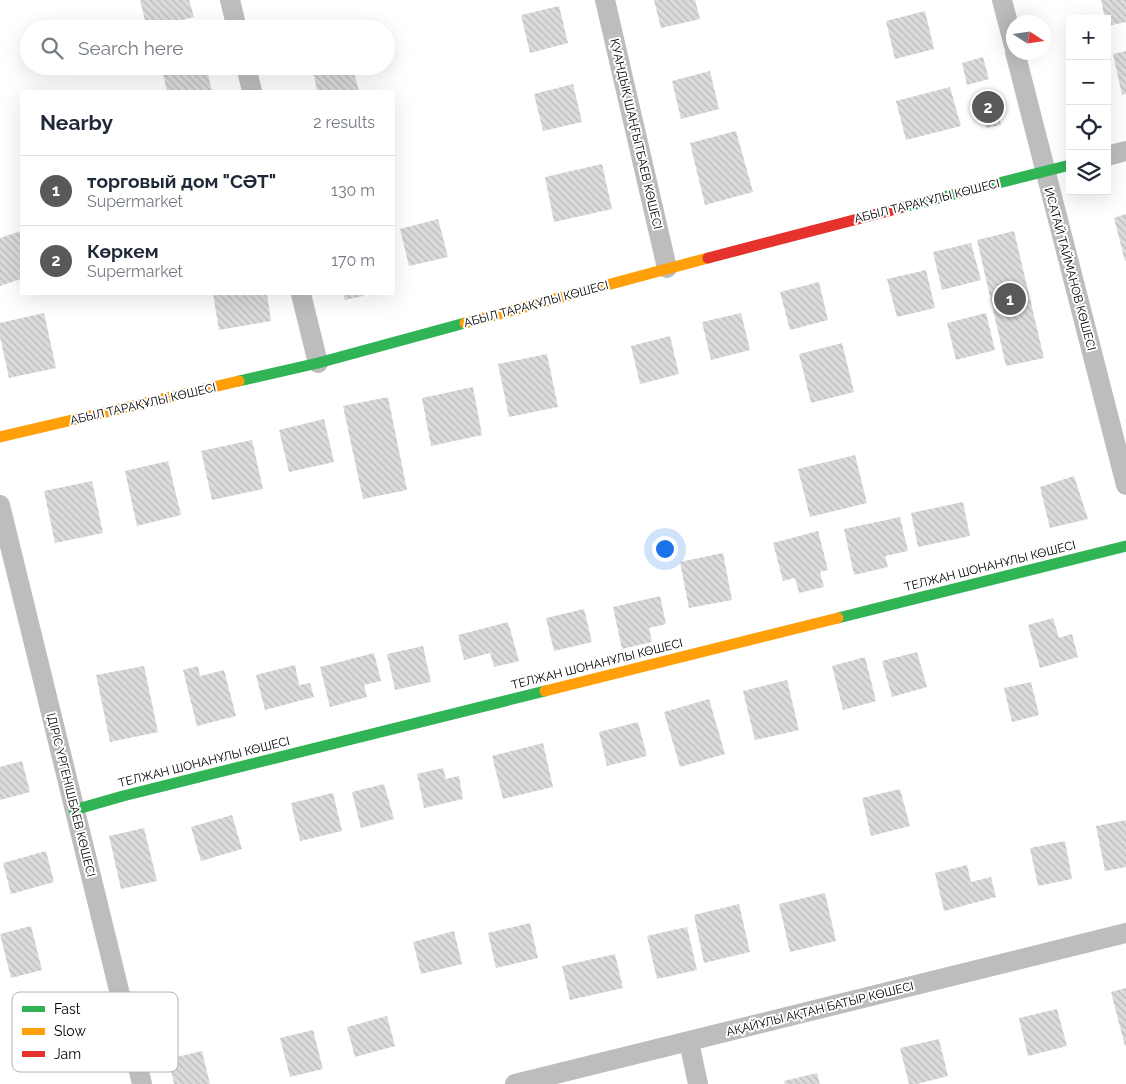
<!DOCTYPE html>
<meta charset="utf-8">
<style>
:root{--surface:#fff;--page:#f2f2f3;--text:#1f2937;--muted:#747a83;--line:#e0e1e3;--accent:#595959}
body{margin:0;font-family:Raleway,sans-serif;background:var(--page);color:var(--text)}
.controls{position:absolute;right:15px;top:15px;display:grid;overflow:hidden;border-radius:0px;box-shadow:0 5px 20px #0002}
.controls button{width:45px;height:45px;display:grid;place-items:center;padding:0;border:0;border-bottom:1px solid var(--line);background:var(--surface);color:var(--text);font:25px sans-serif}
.compass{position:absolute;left:1006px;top:15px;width:45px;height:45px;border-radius:50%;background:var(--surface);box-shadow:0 5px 20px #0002;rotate:102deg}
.you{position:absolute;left:664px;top:548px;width:18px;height:18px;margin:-12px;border:4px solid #fff;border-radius:50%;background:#1a73e8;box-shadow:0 0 0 8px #1a73e833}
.badge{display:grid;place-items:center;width:32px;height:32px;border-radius:50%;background:var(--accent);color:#fff;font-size:16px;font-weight:700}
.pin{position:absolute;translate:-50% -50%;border:2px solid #fff;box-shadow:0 1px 5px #0006}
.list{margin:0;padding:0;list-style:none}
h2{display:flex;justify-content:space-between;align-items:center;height:65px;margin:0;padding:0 20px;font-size:21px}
h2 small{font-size:16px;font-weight:400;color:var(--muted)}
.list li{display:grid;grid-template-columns:32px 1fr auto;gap:15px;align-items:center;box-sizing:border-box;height:70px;padding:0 20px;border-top:1px solid var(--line)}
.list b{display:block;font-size:19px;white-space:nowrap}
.list p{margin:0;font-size:16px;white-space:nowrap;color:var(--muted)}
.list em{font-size:16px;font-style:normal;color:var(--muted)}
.icon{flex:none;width:28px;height:28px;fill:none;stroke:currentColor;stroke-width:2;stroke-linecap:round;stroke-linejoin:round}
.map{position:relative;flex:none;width:1126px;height:1084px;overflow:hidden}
.search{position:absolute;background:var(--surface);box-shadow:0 5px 20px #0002;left:20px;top:20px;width:375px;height:55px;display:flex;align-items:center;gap:12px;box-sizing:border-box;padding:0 18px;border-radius:28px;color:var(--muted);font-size:19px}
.panel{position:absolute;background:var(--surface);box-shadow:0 5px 20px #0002;left:20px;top:90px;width:375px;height:205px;border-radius:0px}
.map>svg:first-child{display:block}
</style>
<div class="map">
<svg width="1126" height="1084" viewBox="0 0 1126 1084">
<defs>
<pattern id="building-back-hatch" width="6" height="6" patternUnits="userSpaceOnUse" patternTransform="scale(1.25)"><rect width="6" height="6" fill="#dbdbdb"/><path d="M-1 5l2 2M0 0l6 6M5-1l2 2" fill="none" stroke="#bababa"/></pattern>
</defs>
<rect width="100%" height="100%" fill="#fff"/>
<path fill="url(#building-back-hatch)" d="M140 0H189L194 17 147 29Z
M654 0H695L700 19 661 28Z
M1101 0H1126V22L1107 26V19H1105Z
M559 6 568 43 530 53 521 15Z
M925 11 934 49 895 59 886 21Z
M1126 51V94L1122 95 1113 54Z
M983 57 989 79 967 85 962 63Z
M161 66H206L212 91H167Z
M350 66H352L359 91H317L314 75Z
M710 71 719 109 681 119 672 81Z
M573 84 582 122 543 131 534 94Z
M950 87 961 126 906 140 896 101Z
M992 89 1001 125 986 128 977 93Z
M736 131 753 192 705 205 690 143Z
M602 164 612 209 554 222 545 177Z
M1126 214V261H1125L1114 218Z
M438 219 448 257 409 266 400 229Z
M21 231V279L0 286V238Z
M1014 231 1044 358 1006 366 977 240Z
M971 243 981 280 942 290 933 252Z
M926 270 935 308 897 317 887 279Z
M819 282 828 320 790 330 780 292Z
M213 294H267L271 321 219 330Z
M343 294H363V296L345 300Z
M44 313 56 368 9 378 0 337V323Z
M741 313 750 350 711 360 702 322Z
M986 313 995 350 956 360 947 323Z
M670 336 679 374 640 384 631 346Z
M842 343 854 392 811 403 799 354Z
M547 354 558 407 509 417 498 364Z
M473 387 482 435 431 446 422 398Z
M388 397 407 490 363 499 343 406Z
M324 419 334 462 289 472 279 430Z
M252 440 263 489 212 500 201 451Z
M855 455 867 503 810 517 798 469Z
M168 461 181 515 137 526 125 471Z
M1074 476 1088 519 1050 528 1040 487Z
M92 481 103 533 55 543 44 491Z
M963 502 970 536 918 547 911 513Z
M900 517 908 551 885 556 888 567 854 575 844 529Z
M818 531 828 570 820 572 824 587 799 593 795 578 783 581 773 543Z
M723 553 732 600 689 608 680 562Z
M660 596 666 624 649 628 652 642 622 649 613 607Z
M584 609 592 642 554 651 546 618Z
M1053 618 1059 638 1072 634 1078 657 1040 668 1028 625Z
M508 622 519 661 494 667 490 653 464 660 458 635Z
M423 646 431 682 395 690 387 654Z
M917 652 927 687 892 697 882 661Z
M374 653 381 681 364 685 367 697 330 707 320 667Z
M865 657 876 701 843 710 832 666Z
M295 665 299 685 310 683 314 697 265 710 256 675Z
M144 666 158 732 110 742 96 675Z
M198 666 200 676 224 670 236 716 197 726 183 670Z
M787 680 799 730 755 740 743 691Z
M1031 682 1039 715 1012 722 1004 688Z
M709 699 725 754 680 767 664 712Z
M638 722 647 756 607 766 599 732Z
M543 743 553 787 503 799 492 756Z
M22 761 30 792 0 800V767Z
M443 768 446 779 459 776 463 799 424 808 417 774Z
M384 784 394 819 361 828 352 792Z
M900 789 910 826 871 836 862 798Z
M333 793 342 831 300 841 291 803Z
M232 815 242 849 201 861 191 827Z
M1126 820V867L1105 871 1096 826Z
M144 828 157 881 121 889 109 836Z
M1065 841 1072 879 1038 886 1030 848Z
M46 851 54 882 11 894 3 863Z
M967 865 971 882 991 877 996 897 944 911 935 873Z
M825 893 836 941 790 952 779 904Z
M739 904 750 952 704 963 694 915Z
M530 923 538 958 496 968 488 933Z
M31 926 42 970 11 978 0 934Z
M687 927 697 970 657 979 647 936Z
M454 931 462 964 421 974 413 942Z
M615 954 623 988 570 1000 562 966Z
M1126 988V1046H1125L1111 992Z
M1057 1009 1067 1046 1028 1056 1019 1018Z
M387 1016 395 1046 355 1057 347 1027Z
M313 1030 323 1069 290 1077 280 1038Z
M939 1039 948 1076 917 1084H909L900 1048Z
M202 1051 210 1084H174L168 1059Z
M817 1073 820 1084H785L784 1081Z"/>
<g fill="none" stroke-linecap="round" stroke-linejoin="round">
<path stroke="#bdbdbd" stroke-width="20" d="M230 0 237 29
M605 0 667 268
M1002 0 1014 46
M1015 52 1126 485
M246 66 252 91
M1107 156 1126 151
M301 294 318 363
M0 505 142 1084
M689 1042 698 1084
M515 1084 1126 933"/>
<path stroke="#30b455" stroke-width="11" d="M900 208 1070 165
M239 381 318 363 465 323
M838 618 1126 546
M74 810 123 796 545 691"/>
<path stroke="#ff9f0a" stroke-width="11" d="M465 323 708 258
M0 437 239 381
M545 691 838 618"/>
<path stroke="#e5322d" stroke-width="11" d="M708 258 900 208"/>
</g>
<g text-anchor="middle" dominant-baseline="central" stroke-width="4" stroke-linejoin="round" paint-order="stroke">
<g font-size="12" fill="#000" stroke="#fff">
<text transform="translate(636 134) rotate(77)">ҚУАНДЫҚ ШАҢҒЫТБАЕВ КӨШЕСІ</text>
<text transform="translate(927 201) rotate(-14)">АБЫЛ ТАРАҚҰЛЫ КӨШЕСІ</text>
<text transform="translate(1070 269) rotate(75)">ИСАТАЙ ТАЙМАНОВ КӨШЕСІ</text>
<text transform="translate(536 304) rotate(-15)">АБЫЛ ТАРАҚҰЛЫ КӨШЕСІ</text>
<text transform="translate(143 404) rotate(-13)">АБЫЛ ТАРАҚҰЛЫ КӨШЕСІ</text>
<text transform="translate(990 566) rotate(-14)">ТЕЛЖАН ШОНАНҰЛЫ КӨШЕСІ</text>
<text transform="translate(597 664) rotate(-14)">ТЕЛЖАН ШОНАНҰЛЫ КӨШЕСІ</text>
<text transform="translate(204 762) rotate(-14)">ТЕЛЖАН ШОНАНҰЛЫ КӨШЕСІ</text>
<text transform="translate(71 795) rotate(76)">ІДІРІС ҮРГЕНІШБАЕВ КӨШЕСІ</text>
<text transform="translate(820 1009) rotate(-14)">АҚАЙҰЛЫ АҚТАН БАТЫР КӨШЕСІ</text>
</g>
</g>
<rect x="12" y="992" width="166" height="80" rx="8" fill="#fff" stroke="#b2b2b2" stroke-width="1"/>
<rect x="22" y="1006" width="23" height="6" fill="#30b455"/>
<rect x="22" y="1028" width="23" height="7" fill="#ff9f0a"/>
<rect x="22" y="1051" width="23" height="6" fill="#e5322d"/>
<g font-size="14" fill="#000">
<text x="54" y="1014">Fast</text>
<text x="54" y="1036">Slow</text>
<text x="54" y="1059">Jam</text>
</g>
</svg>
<div class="controls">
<button>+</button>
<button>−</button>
<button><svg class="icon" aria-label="locate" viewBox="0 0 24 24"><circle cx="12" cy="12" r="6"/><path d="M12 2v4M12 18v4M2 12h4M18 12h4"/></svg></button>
<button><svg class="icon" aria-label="layers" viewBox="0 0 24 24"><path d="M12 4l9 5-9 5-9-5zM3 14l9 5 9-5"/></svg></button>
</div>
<svg class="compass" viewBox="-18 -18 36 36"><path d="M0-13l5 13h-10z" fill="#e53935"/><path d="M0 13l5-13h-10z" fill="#747a83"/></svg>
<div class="you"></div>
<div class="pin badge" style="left:1010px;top:299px">1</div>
<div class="pin badge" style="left:988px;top:107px">2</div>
<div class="search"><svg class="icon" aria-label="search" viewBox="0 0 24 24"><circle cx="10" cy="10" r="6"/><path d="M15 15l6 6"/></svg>Search here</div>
<section class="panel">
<h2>Nearby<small>2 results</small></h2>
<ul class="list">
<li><span class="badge">1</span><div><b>торговый дом &quot;СӘТ&quot;</b><p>Supermarket</p></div><em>130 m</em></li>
<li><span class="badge">2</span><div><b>Көркем</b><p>Supermarket</p></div><em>170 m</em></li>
</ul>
</section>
</div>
